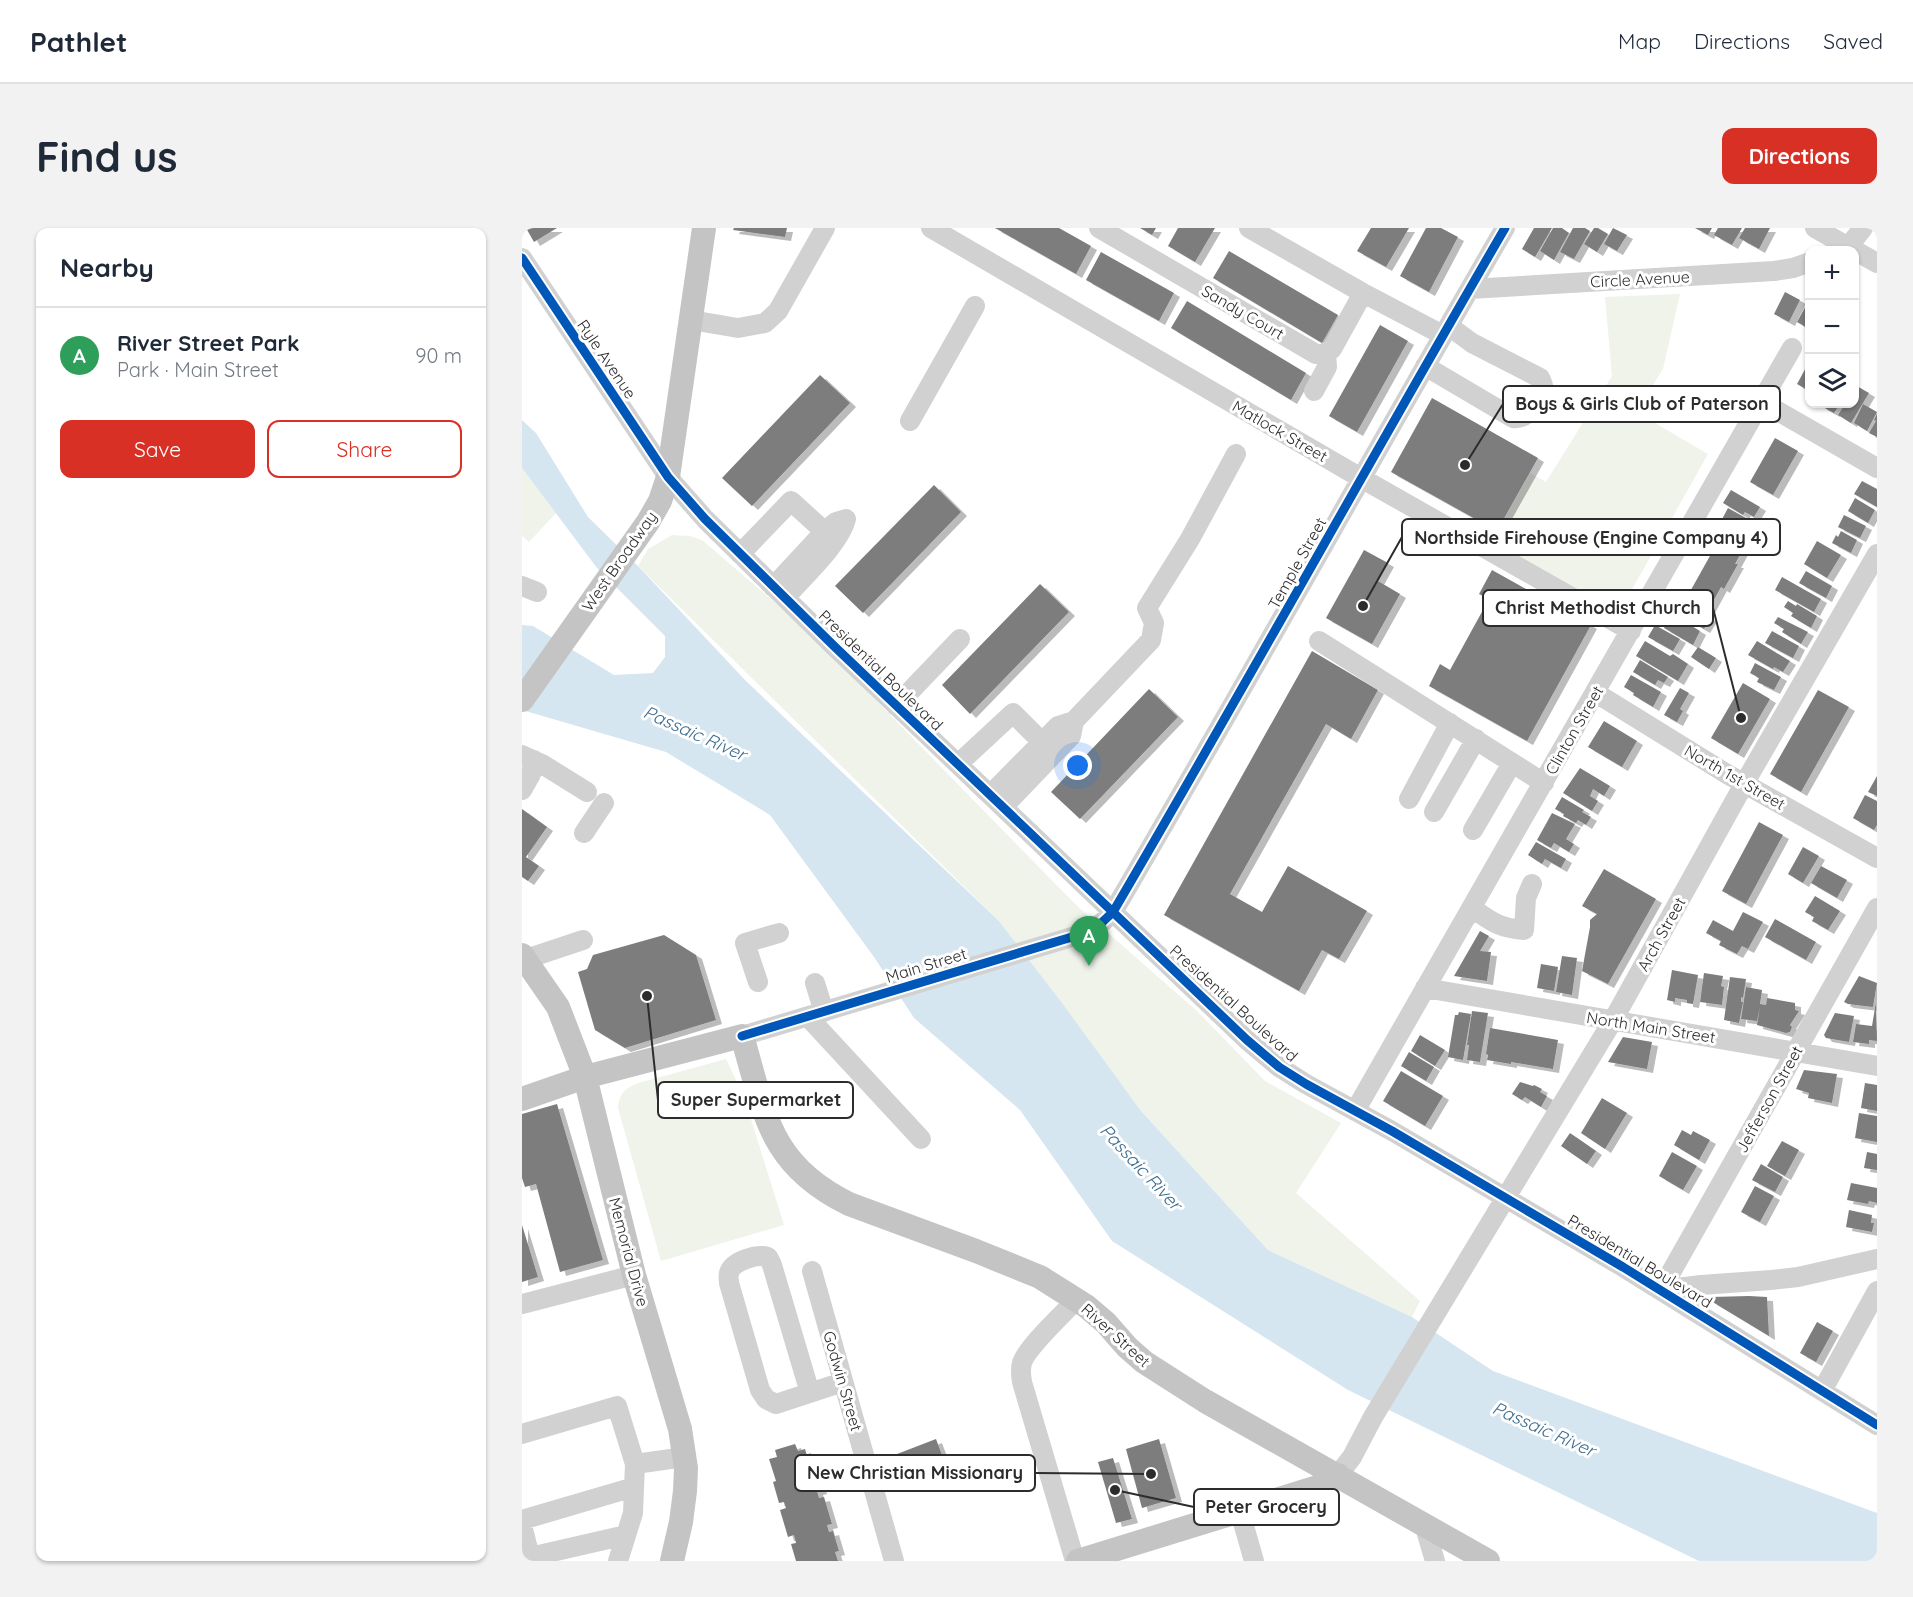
<!DOCTYPE html>
<meta charset="utf-8">
<style>
:root{--surface:#fff;--page:#f2f2f3;--text:#1f2937;--muted:#747a83;--line:#e0e1e3;--accent:#d93025}
body{margin:0;font-family:Quicksand,sans-serif;background:var(--page);color:var(--text)}
.controls{position:absolute;right:18px;top:18px;display:grid;overflow:hidden;border-radius:12px;box-shadow:0 2px 4px #0004}
.controls button{width:54px;height:54px;display:grid;place-items:center;padding:0;border:0;border-bottom:2px solid var(--line);background:var(--surface);color:var(--text);font:30px sans-serif}
.you{position:absolute;left:556px;top:538px;width:21px;height:21px;margin:-15px;border:4px solid #fff;border-radius:50%;background:#1a73e8;box-shadow:0 0 0 9px #1a73e833}
.badge{display:grid;place-items:center;width:39px;height:39px;border-radius:50%;background:var(--accent);color:#fff;font-size:20px;font-weight:700}
.pin{position:absolute;translate:-50% -50px;filter:drop-shadow(0 2px 3px #0008)}
.pin::after{content:'';position:absolute;top:32px;width:21px;height:18px;background:inherit;clip-path:polygon(0 0,100% 0,50% 100%)}
.list{margin:0;padding:0;list-style:none}
h2{display:flex;justify-content:space-between;align-items:center;height:78px;margin:0;padding:0 24px;font-size:26px}
h2 small{font-size:20px;font-weight:400;color:var(--muted)}
.list li{display:grid;grid-template-columns:39px 1fr auto;gap:18px;align-items:center;box-sizing:border-box;height:96px;padding:0 24px;border-top:2px solid var(--line)}
.list b{display:block;font-size:22px;white-space:nowrap}
.list p{margin:0;font-size:20px;white-space:nowrap;color:var(--muted)}
.list em{font-size:20px;font-style:normal;color:var(--muted)}
.actions{display:flex;gap:12px;padding:18px 24px}
.actions a{flex:1;padding:14px 0;border:2px solid var(--accent);border-radius:12px;text-align:center;font-size:21px;color:var(--accent)}
.actions .main{background:var(--accent);color:#fff}
.icon{flex:none;width:33px;height:33px;fill:none;stroke:currentColor;stroke-width:2;stroke-linecap:round;stroke-linejoin:round}
.map{position:relative;flex:none;width:1355px;height:1333px;overflow:hidden;border-radius:12px}
header{display:flex;align-items:center;gap:36px;box-sizing:border-box;height:84px;padding:0 30px;background:var(--surface);border-bottom:2px solid var(--line)}
header strong{font-size:28px}
nav{display:flex;gap:33px;margin-inline-start:auto;font-size:21px}
.intro{display:flex;align-items:center;justify-content:space-between;box-sizing:border-box;height:144px;padding:0 36px}
h1{margin:0;font-size:42px}
.button{padding:15px 27px;border-radius:12px;background:var(--accent);color:#fff;font-size:21px;font-weight:700}
main{display:flex;gap:36px;padding:0 36px}
aside{flex:1;background:var(--surface);border-radius:12px;box-shadow:0 2px 4px #0004}
.map>svg:first-child{display:block}
</style>
<header>
<strong>Pathlet</strong>
<nav><a>Map</a><a>Directions</a><a>Saved</a></nav>
</header>
<div class="intro"><h1>Find us</h1><a class="button">Directions</a></div>
<main>
<aside>
<h2>Nearby<small></small></h2>
<ul class="list">
<li><span class="badge" style="background:#2e9e5b">A</span><div><b>River Street Park</b><p>Park · Main Street</p></div><em>90 m</em></li>
</ul>
<div class="actions"><a class="main">Save</a><a>Share</a></div>
</aside>
<div class="map">
<svg width="1355" height="1333" viewBox="0 0 1355 1333">
<defs>
<filter id="shadow"><feDropShadow dx="6" dy="4" stdDeviation="0" flood-color="#0004"/></filter>
</defs>
<rect width="100%" height="100%" fill="#fff"/>
<path fill="#eff3ea" d="M1158 66 1141 141 1114 184 1186 226 1094 390 968 316 1008 245 1024 254 1090 148 1083 69Z
M0 240 34 285 7 314 0 308Z
M150 307 168 308 180 312 285 402 553 676 675 783 743 853 819 895 774 965 898 1073 890 1089 746 1022 619 883 477 693 116 338 126 321Z
M204 831 222 869 262 997 139 1033 96 880C97 866 102 862 113 856Z"/>
<path fill="#d6e6f0" d="M0 192 14 205 66 289 116 338 224 453 477 693 540 775 619 883 746 1022 890 1089 971 1143 1355 1285V1333H1177L826 1162 590 1013 498 882 392 790 352 729 248 587 144 524 0 482V397L11 398 92 447 131 445 143 429V408L75 340 0 240Z"/>
<path fill="#7d7d7d" filter="url(#shadow)" d="M4 0H35L12 14Z
M212 0H265L263 9 211 2Z
M473 0H537L569 18 554 46Z
M618 0H634L630 7Z
M656 0H693L673 34 646 18Z
M849 0H887L864 39 835 23Z
M904 0H919L936 9 907 64 878 48Z
M1012 0H1030L1013 29 1000 21Z
M1031 0H1040L1047 5 1032 32 1018 23Z
M1051 0H1063L1068 3 1052 31 1038 24Z
M1072 0H1076L1086 6 1075 24 1062 16Z
M1091 0 1105 7 1095 23 1082 16Z
M1173 0H1190L1186 7Z
M1196 0H1220L1210 17 1192 7Z
M1223 0H1248L1237 21 1217 10Z
M707 23 816 87 800 115 691 50Z
M579 24 652 65 637 93 564 52Z
M1263 64 1278 72 1267 94 1252 86Z
M1287 72V101L1275 94Z
M665 73 784 145 769 172 649 100Z
M858 97 886 113 835 204 807 188Z
M1287 134V163L1275 156Z
M298 147 328 175 230 278 200 250Z
M1333 157 1347 165 1329 195 1316 187 1323 176H1332Z
M910 170 1016 230 975 303 869 244Z
M1300 176H1318L1312 185 1299 178Z
M1341 176 1355 184 1345 203 1332 195Z
M1355 186V209L1347 205 1354 193 1352 192Z
M1253 210 1276 223 1251 267 1228 254Z
M1340 253 1355 261V279L1332 266Z
M412 257 439 284 341 385 313 358Z
M1209 262 1238 279 1232 289 1223 284 1221 287 1201 275Z
M1333 270 1353 282 1346 295 1326 283Z
M1206 280 1233 295 1227 308 1199 293Z
M1322 287 1344 298 1338 310 1316 299Z
M1203 301 1225 314 1213 336H1216L1202 361 1199 359 1187 381 1165 369Z
M1319 303 1335 312 1329 325 1310 315 1314 307 1316 309Z
M1295 313 1319 327 1305 350 1282 336Z
M842 322 866 335 856 353 878 366 850 416 804 390Z
M970 342 1069 397 1005 513 907 458 918 436 928 442 967 371 957 366Z
M1284 343 1310 358 1304 370 1277 355Z
M1260 349 1299 371 1292 384 1253 362Z
M518 356 547 384 448 486 420 457Z
M1266 373 1274 378 1275 376 1295 388 1289 400 1269 388 1271 385 1262 379Z
M1166 377 1189 390 1182 401 1160 388Z
M1150 386 1178 403 1171 417 1142 400Z
M1256 389 1286 404 1279 416 1260 404 1262 401 1252 395Z
M1133 397 1158 411 1151 423 1126 409Z
M1250 403 1277 418 1271 430 1243 415Z
M1123 413 1148 428 1151 426 1166 436 1156 453 1114 428Z
M1235 413 1268 433 1261 444 1252 439 1251 441 1226 427Z
M1176 419 1194 430 1187 441 1169 429Z
M790 423 856 462 829 511 804 496 708 666 740 684 766 638 845 683 817 731 800 722 777 763 642 687Z
M1118 432 1146 449 1142 455 1136 452 1133 457 1111 444Z
M1233 435 1259 449 1252 462 1235 454 1237 450 1228 445Z
M1109 447 1139 464 1131 479 1111 467 1112 465 1102 459Z
M1221 455 1248 471 1216 526 1189 510Z
M1158 460 1167 465 1158 481 1161 483 1155 494 1142 487Z
M627 461 656 489 558 591 529 564Z
M1296 462 1327 479 1279 564 1248 546Z
M1082 493 1115 513 1100 539 1066 519Z
M1058 540 1088 558 1082 568 1071 561 1068 568 1076 573 1070 583 1041 565Z
M1355 548V568L1346 564Z
M1343 567 1355 573V597L1352 602 1331 590Z
M1040 569 1062 582 1060 584 1069 589 1064 597 1056 592 1054 595 1041 588 1042 586 1033 581Z
M0 581 25 599 4 629 17 638 6 653 0 649Z
M1030 585 1053 596 1044 611 1052 616 1047 624 1032 615 1029 620 1015 612Z
M1237 594 1261 607 1224 676 1200 663Z
M1014 614 1044 631 1039 640 1023 631 1020 636 1006 627Z
M1281 619 1297 628 1281 655 1266 646Z
M1299 638 1325 652 1315 670 1289 655Z
M1082 641 1134 671 1086 756 1060 743 1068 699V692L1075 686 1060 678Z
M1293 668 1318 683 1306 702 1290 693 1292 689 1283 684Z
M1221 684 1241 694 1226 721 1220 718 1215 726 1197 717 1199 713 1184 705 1191 692 1211 703Z
M1253 691 1294 714 1284 732 1243 709Z
M958 703 967 708 958 723 969 724 965 753 932 748Z
M142 707 174 727 194 792 103 820 73 802 56 744 65 741 71 727Z
M1040 728 1055 730 1050 767 1034 764Z
M1019 736 1036 739 1032 763 1015 760Z
M1150 742 1176 747 1171 776 1165 775V772L1153 770V774L1145 772Z
M1182 745 1201 748 1199 758 1202 759 1200 777 1178 774Z
M1337 748 1355 755 1351 779 1326 776 1322 774Z
M1208 749 1224 751 1221 770 1219 769V774H1221L1217 795 1202 792Z
M1224 759 1240 762 1238 776 1244 777 1245 770 1273 775V782L1277 783 1268 797 1270 799 1268 804 1264 805 1235 797 1238 779 1235 793 1219 791Z
M1354 774 1355 813 1347 812V816L1331 814 1334 796 1350 798Z
M950 783 966 785 958 834 945 832 947 817H945Z
M937 784 949 786 941 832 926 829 933 787H936Z
M1313 785 1332 788 1327 814 1304 810 1302 807Z
M968 800 1036 812 1031 841 989 834V836L965 832 966 827 964 826Z
M898 807 923 822 913 838 889 823Z
M1101 809 1130 814 1125 841 1086 834Z
M887 824 912 839 904 853 879 838Z
M1282 842 1315 846 1310 875 1286 870 1287 865 1274 861Z
M879 843 921 868 903 898 861 873Z
M998 854 1011 858 1012 857 1020 861 1018 864 1025 868 1019 879 1003 869 1000 872 990 866Z
M1343 855 1355 857V883L1339 880Z
M1080 870 1105 885 1083 921 1059 905Z
M35 876 81 1032 38 1044 14 956 3 959 0 950V886Z
M1337 885 1355 888V914L1333 910Z
M1160 902 1169 907 1171 903 1188 912 1177 932 1152 917Z
M1048 905 1074 923 1065 936 1039 918Z
M1260 913 1277 922 1263 948 1245 938Z
M1150 924 1175 938 1161 962 1137 948Z
M1345 924 1355 926V942L1342 940Z
M1239 936 1261 949 1253 964 1230 952Z
M1329 955 1355 960V975L1347 973 1346 976 1325 972Z
M1233 958 1252 968 1238 994 1219 984Z
M1327 982 1350 987 1349 995H1352L1350 1004 1324 999Z
M0 997 16 1049 0 1054Z
M1227 1068 1245 1069 1247 1108 1189 1073V1069Z
M1295 1094 1311 1103 1294 1134 1278 1125Z
M414 1211 420 1227 367 1246 362 1231Z
M637 1211 654 1270 620 1280 604 1221Z
M273 1216 276 1223 283 1221 290 1244 294 1243 299 1262 295 1263 297 1270 302 1269 310 1296 305 1297 307 1304 311 1303 317 1323 313 1324 316 1333H274L269 1316 274 1315 272 1307 266 1309 258 1282 264 1280 262 1274 257 1275 251 1254 254 1253 247 1231 255 1229 253 1222Z
M591 1230 610 1291 594 1295 576 1234Z"/>
<g fill="none" stroke-linecap="round" stroke-linejoin="round">
<path stroke="#d1d1d1" stroke-width="20" d="M409 0 839 250 1109 403
M577 0 794 126H801L810 121 841 65
M727 0 841 65 921 107
M1293 0 1355 35
M1317 22 1326 19 1341 0
M0 30 146 249 183 291 313 419 725 812 757 839 784 856 870 903 1101 1039 1355 1197
M948 61 1252 43 1271 40 1288 34
M169 92 216 100 243 95 256 83 303 0
M903 138 991 190C1005 192 1022 172 1021 158 1021 156 1019 152 1018 150L950 115 927 98
M792 163 805 139 804 124
M1240 174 1355 240
M388 193 453 78
M218 326 269 273 312 312
M0 358 15 364
M251 359 303 303 314 294 324 291C318 316 280 350 263 370
M797 413 1022 555
M1074 465 1205 546 1355 630
M374 478 438 411
M0 527 20 536 65 564
M436 536 491 485 532 526
M0 562 9 546 12 532
M469 566 536 498 552 493 629 412 632 395 625 380 668 311 714 226
M887 571 928 495
M481 579 549 508 552 493
M912 584 954 511
M951 602 990 535
M62 605 82 575
M950 680C970 694 977 700 1002 702L1004 670 1010 656
M4 731 61 712
M236 754 223 715 257 705
M293 755 302 784
M903 760 1355 838
M286 789 399 911
M220 808 560 706 574 700 591 684C724 457 851 227 983 0
M833 883 1270 120
M290 1043 372 1333
M1139 1062 1355 680
M1139 1062 1179 1057 1249 1052 1276 1049 1355 1031
M0 1076 112 1047
M1300 1163 1355 1063
M288 1165 250 1037 246 1029C236 1026 211 1032 207 1045 206 1048 207 1052 207 1055L238 1162 244 1171 254 1176 321 1154
M0 1206 95 1178 113 1236 111 1285 96 1333
M113 1236 163 1229
M816 1247 830 1229 851 1189 1090 794 1222 556 1355 326
M718 1284 732 1333
M0 1292 112 1259
M902 1296 913 1333
M0 1297 9 1333
M8 1329 104 1307
M553 1333 500 1154C499 1148 498 1141 500 1135 504 1120 542 1085 554 1072"/>
<path stroke="#c4c4c4" stroke-width="24" d="M0 472 126 294 138 273 146 249 182 0
M0 727 36 779 63 849 112 1047 158 1201 164 1240 163 1263 159 1294 150 1333
M0 871 63 849 220 808C243 886 247 937 327 976L454 1023 518 1049 564 1078 584 1095 605 1119 622 1134 683 1173 966 1333
M556 1333 799 1258 816 1247"/>
<g stroke="#fff" stroke-width="13">
<path id="cycleway" d="M0 30 146 249 183 291 313 419 725 812 757 839 784 856 870 903 1101 1039 1355 1197
M220 808 560 706 574 700 591 684C724 457 851 227 983 0"/>
</g>
<use href="#cycleway" stroke="#0057b8" stroke-width="9"/>
</g>
<g text-anchor="middle" dominant-baseline="central" stroke-width="6" stroke-linejoin="round" paint-order="stroke">
<g font-size="16" fill="#2c2c2c" stroke="#fff">
<text transform="translate(1118 51) rotate(-3)">Circle Avenue</text>
<text transform="translate(721 84) rotate(30)">Sandy Court</text>
<text transform="translate(85 131) rotate(56)">Ryle Avenue</text>
<text transform="translate(758 203) rotate(30)">Matlock Street</text>
<text transform="translate(97 333) rotate(-55)">West Broadway</text>
<text transform="translate(775 335) rotate(-61)">Temple Street</text>
<text transform="translate(359 442) rotate(44)">Presidential Boulevard</text>
<text transform="translate(1052 502) rotate(-60)">Clinton Street</text>
<text transform="translate(1213 549) rotate(30)">North 1st Street</text>
<text transform="translate(1139 706) rotate(-61)">Arch Street</text>
<text transform="translate(404 737) rotate(-17)">Main Street</text>
<text transform="translate(712 775) rotate(42)">Presidential Boulevard</text>
<text transform="translate(1129 799) rotate(9)">North Main Street</text>
<text transform="translate(1247 871) rotate(-61)">Jefferson Street</text>
<text transform="translate(107 1024) rotate(75)">Memorial Drive</text>
<text transform="translate(1118 1033) rotate(31)">Presidential Boulevard</text>
<text transform="translate(594 1107) rotate(42)">River Street</text>
<text transform="translate(321 1153) rotate(74)">Godwin Street</text>
</g>
<g font-size="18" font-style="italic" fill="#3c6b8d" stroke="#fff">
<text transform="translate(173 505) rotate(24)">Passaic River</text>
<text transform="translate(619 939) rotate(47)">Passaic River</text>
<text transform="translate(1022 1201) rotate(24)">Passaic River</text>
</g>
</g>
<path fill="none" stroke="#2c2c2c" stroke-width="2" d="M943 237L981 176M841 378L880 309M1219 490L1191 380M125 768L136 872M629 1246L513 1245M593 1262L672 1279"/>
<g fill="#2c2c2c" stroke="#fff" stroke-width="2">
<circle cx="943" cy="237" r="6"/>
<circle cx="841" cy="378" r="6"/>
<circle cx="1219" cy="490" r="6"/>
<circle cx="125" cy="768" r="6"/>
<circle cx="629" cy="1246" r="6"/>
<circle cx="593" cy="1262" r="6"/>
</g>
<g fill="#fff" stroke="#2c2c2c" stroke-width="2">
<rect x="981" y="158" width="277" height="36" rx="6"/>
<rect x="880" y="291" width="378" height="36" rx="6"/>
<rect x="961" y="362" width="230" height="36" rx="6"/>
<rect x="136" y="854" width="195" height="36" rx="6"/>
<rect x="273" y="1227" width="240" height="36" rx="6"/>
<rect x="672" y="1261" width="145" height="36" rx="6"/>
</g>
<g font-size="18" text-anchor="middle" font-weight="bold" fill="#2c2c2c">
<text x="1120" y="182">Boys &amp; Girls Club of Paterson</text>
<text x="1069" y="316">Northside Firehouse (Engine Company 4)</text>
<text x="1076" y="386">Christ Methodist Church</text>
<text x="234" y="878">Super Supermarket</text>
<text x="393" y="1251">New Christian Missionary</text>
<text x="744" y="1285">Peter Grocery</text>
</g>
</svg>
<div class="controls">
<button>+</button>
<button>−</button>
<button><svg class="icon" aria-label="layers" viewBox="0 0 24 24"><path d="M12 4l9 5-9 5-9-5zM3 14l9 5 9-5"/></svg></button>
</div>
<div class="you"></div>
<div class="pin badge" style="left:567px;top:738px;background:#2e9e5b">A</div>
</div>
</main>
